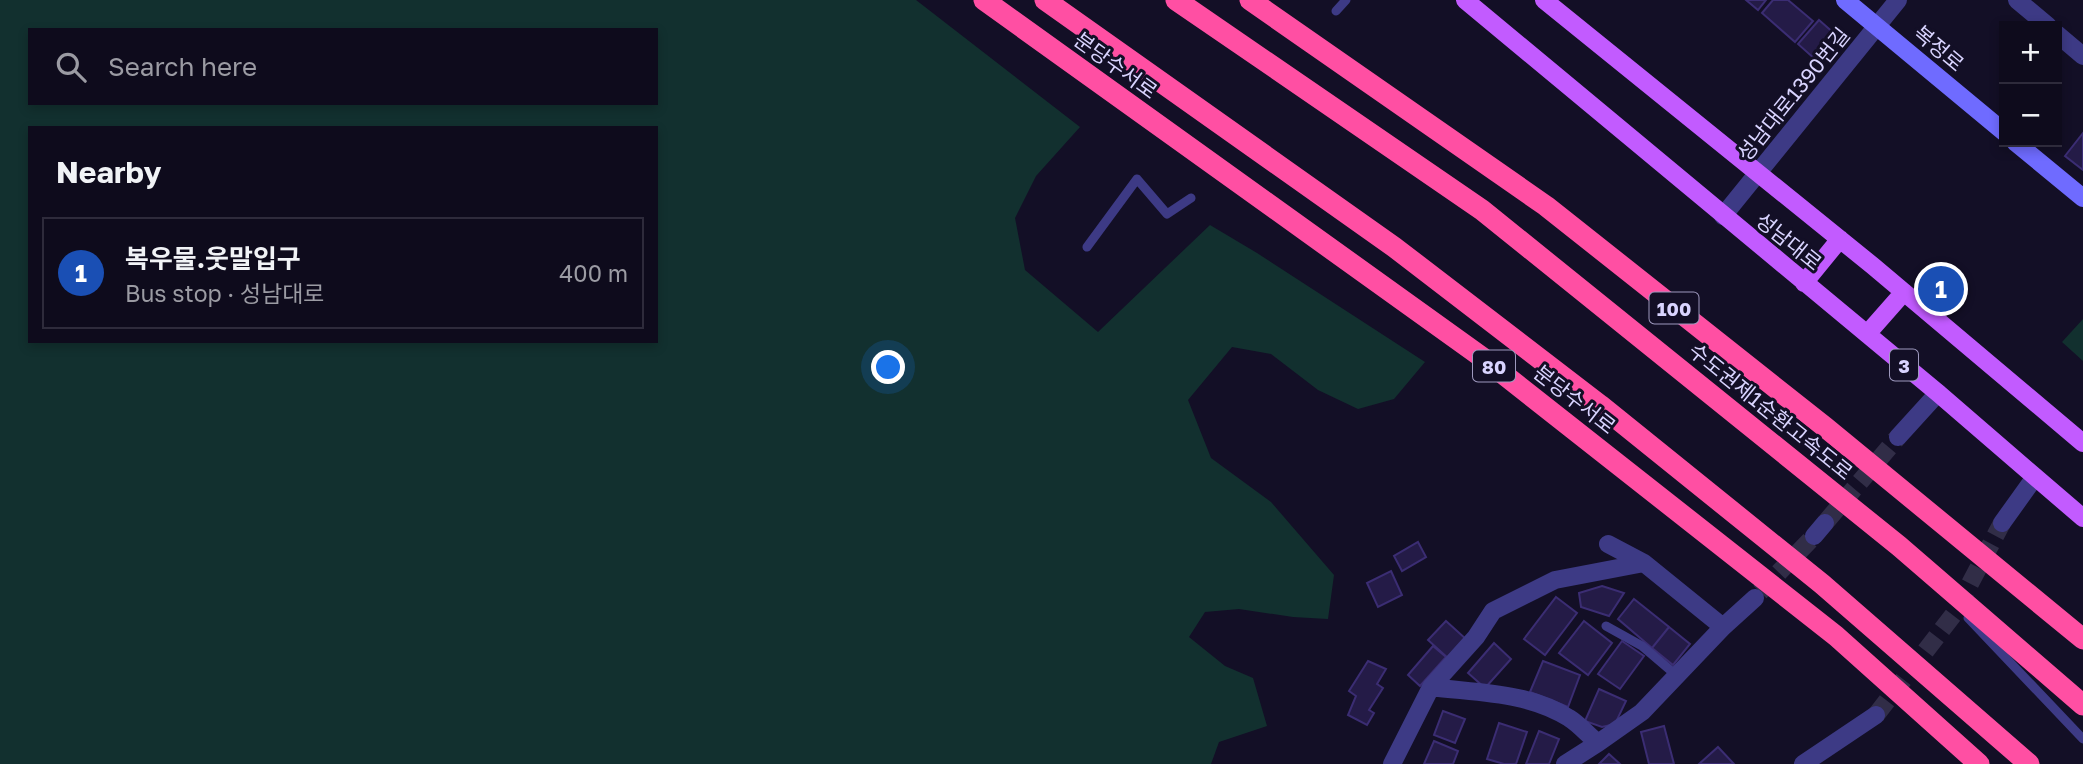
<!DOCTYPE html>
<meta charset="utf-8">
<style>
:root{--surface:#0e0b1c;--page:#171425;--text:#f1f3f6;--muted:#9b9ba3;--line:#2e2b3b;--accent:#00e5ff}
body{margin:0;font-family:"Golos Text","Noto Sans KR",sans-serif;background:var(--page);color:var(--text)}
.controls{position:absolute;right:21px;top:21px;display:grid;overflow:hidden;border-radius:0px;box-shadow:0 4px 10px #0003}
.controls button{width:63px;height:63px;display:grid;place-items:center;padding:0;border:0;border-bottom:2px solid var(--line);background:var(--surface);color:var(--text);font:35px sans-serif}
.you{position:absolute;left:889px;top:368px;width:24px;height:24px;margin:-18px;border:5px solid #fff;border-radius:50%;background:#1a73e8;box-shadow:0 0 0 10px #1a73e833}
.badge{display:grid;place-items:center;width:46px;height:46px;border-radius:50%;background:var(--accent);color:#fff;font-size:23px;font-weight:700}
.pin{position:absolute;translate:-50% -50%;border:4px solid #fff;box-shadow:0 2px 7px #0006}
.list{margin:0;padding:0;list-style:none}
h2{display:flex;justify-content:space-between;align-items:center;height:91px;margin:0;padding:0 28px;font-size:30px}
h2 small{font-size:23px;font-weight:400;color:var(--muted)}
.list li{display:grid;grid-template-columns:46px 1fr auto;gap:21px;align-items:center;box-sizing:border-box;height:112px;margin:0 14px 14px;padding:0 14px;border:2px solid var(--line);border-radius:0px}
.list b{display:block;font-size:26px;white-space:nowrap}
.list p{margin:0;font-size:23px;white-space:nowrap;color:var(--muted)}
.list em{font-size:23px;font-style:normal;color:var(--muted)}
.icon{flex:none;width:38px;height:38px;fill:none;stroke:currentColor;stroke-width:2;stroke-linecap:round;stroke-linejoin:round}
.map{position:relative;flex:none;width:2083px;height:764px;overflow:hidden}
.search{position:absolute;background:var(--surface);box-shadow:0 4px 10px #0003;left:28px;top:28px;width:630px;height:77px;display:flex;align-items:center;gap:18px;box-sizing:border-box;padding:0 24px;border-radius:0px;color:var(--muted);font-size:26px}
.panel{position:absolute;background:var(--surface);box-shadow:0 4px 10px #0003;left:28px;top:126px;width:630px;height:217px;border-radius:0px}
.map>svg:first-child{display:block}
</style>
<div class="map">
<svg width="2083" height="764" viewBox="0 0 2083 764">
<rect width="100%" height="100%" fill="#130f26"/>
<path fill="#12302f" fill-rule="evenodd" d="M0 0H916L1080 127 1036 176 1015 218 1025 270 1098 332 1210 225 1257 253 1425 362 1394 399 1358 409 1318 390 1271 354 1232 347 1188 400 1211 458 1271 502 1334 575 1328 619 1293 617 1239 609 1205 612 1189 637 1225 666 1253 678 1267 726 1219 742 1211 764H0ZM30 30H656V103H30ZM30 128H656V341H30Z
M2083 319V361L2062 342Z"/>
<path fill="#241b47" stroke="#3b2d73" stroke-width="2" d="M1746 0H1766L1758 10Z
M1773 0H1788L1813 21 1795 42 1762 13Z
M1819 20 1836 35 1837 42 1817 61 1798 44Z
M2083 133V170L2065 156Z
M1418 542 1426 557 1402 571 1394 556Z
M1391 571 1402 595 1378 607 1367 583Z
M1602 586 1624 593 1609 616 1581 607 1579 593Z
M1556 597 1577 613 1545 655 1524 639Z
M1634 599 1669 627 1652 648 1618 619Z
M1446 621 1467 640 1449 659 1428 640Z
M1584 621 1612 643 1588 675 1559 653Z
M1669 627 1690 644 1673 665 1652 648Z
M1622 641 1644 656 1620 689 1598 674Z
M1494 643 1511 659 1485 688 1468 673Z
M1433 646 1446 657 1420 686 1408 675Z
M1368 661 1386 669 1377 684 1383 688 1369 710 1374 713 1367 725 1348 715 1356 696 1349 691Z
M1543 661 1580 675 1568 707 1530 692Z
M1599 689 1626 701 1615 724 1602 727 1585 721Z
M1443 711 1465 719 1455 743 1434 735Z
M1499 723 1527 732 1516 764H1504L1487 759Z
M1664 726 1674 764H1649L1641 732Z
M1539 731 1559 739 1549 764H1526Z
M1434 741 1458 751 1453 764H1424Z
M1718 747 1734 764H1699Z
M1609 754 1620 764H1599Z"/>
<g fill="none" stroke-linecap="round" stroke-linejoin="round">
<path stroke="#312d47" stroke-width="18" stroke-dasharray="18 9" stroke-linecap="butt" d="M1825 523 1898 437
M1760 592 1814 536
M1876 715 1954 614 2002 523"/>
<path stroke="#3d3a85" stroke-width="9" d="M1336 11 1346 0
M1087 247 1137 179 1167 214 1191 198
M1968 618 2083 739
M1606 626 1642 646 1676 675"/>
<path stroke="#3d3a85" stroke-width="18" d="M2017 0 2048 26
M2057 34 2083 56
M1723 216 1898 0
M1898 437 1938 393
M2002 523 2035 477
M1814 536 1825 523
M1608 544 1644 563 1723 627
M1644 563 1555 580 1493 611 1476 637 1431 687C1478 693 1528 692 1569 718 1579 724 1588 735 1598 743L1642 712 1723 627 1755 598
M1392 764 1431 687
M1565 764 1598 743
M1803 764 1876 715"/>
<path stroke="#6f6bff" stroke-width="18" d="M1845 0 2004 132
M2015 142 2083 198"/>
<path stroke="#c25bff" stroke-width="18" d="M1465 0 1938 393 2083 518
M1544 0 1873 266 2083 443
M1804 283 1840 239
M1867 334 1904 292"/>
<path stroke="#ff4fa3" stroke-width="21" d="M984 0 1483 358 1836 636 1979 764
M1045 0 1394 247 1600 405 1822 584 2029 764
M1176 0 1482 210 1899 546 2083 705
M1250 0 1546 206 1825 427 2083 639"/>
</g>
<g text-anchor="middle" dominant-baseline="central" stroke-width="6" stroke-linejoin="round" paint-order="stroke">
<g fill="#130f26" stroke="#9e99be" stroke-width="2">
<rect x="1649.5" y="292.5" width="49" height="31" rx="5"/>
<rect x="1890" y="349.5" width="28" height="31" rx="5"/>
<rect x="1473" y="350.5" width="42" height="31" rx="5"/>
</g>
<g font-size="19" font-weight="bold" fill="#d9d4ff">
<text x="1674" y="308">100</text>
<text x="1904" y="365">3</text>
<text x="1494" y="366">80</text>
</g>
<g font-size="21" fill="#d9d4ff" stroke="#130f26">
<text transform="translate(1939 48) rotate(40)">복정로</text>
<text transform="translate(1116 65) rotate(36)">분당수서로</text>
<text transform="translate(1793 94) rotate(-51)">성남대로1390번길</text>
<text transform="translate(1789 241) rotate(39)">성남대로</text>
<text transform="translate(1575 399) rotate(38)">분당수서로</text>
<text transform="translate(1771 411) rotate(39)">수도권제1순환고속도로</text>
</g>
</g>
</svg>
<div class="controls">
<button>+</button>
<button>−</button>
</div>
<div class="you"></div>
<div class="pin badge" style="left:1941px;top:289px;background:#1a4fb4">1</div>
<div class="search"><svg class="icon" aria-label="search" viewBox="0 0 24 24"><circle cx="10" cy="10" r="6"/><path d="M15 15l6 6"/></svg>Search here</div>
<section class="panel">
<h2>Nearby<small></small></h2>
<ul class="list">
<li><span class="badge" style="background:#1a4fb4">1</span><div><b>복우물.웃말입구</b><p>Bus stop · 성남대로</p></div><em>400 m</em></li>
</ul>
</section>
</div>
